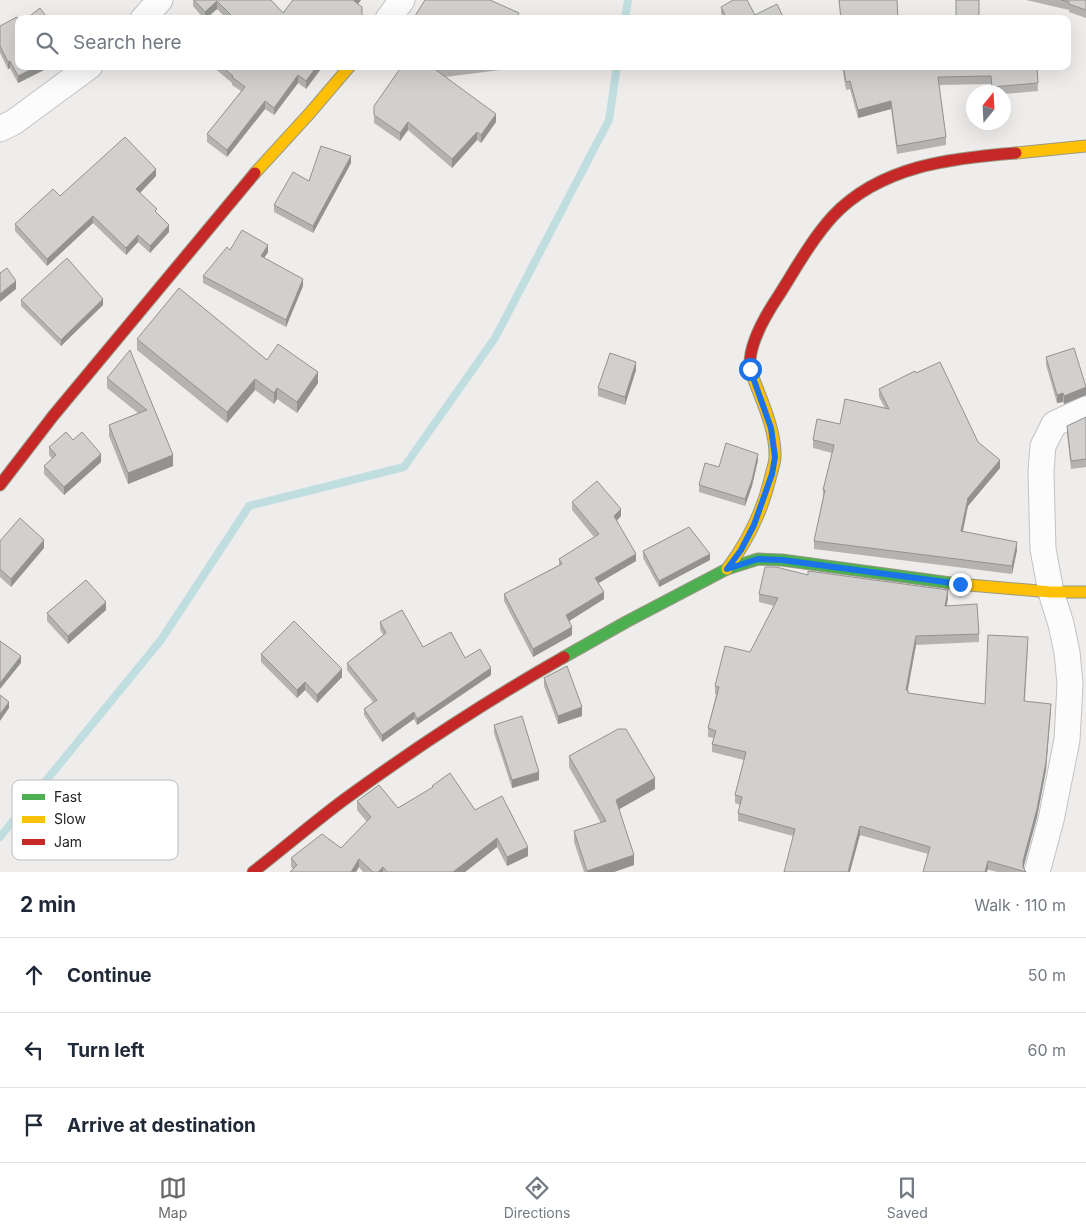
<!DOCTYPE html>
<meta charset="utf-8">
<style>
:root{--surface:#fff;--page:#f2f2f3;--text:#1f2937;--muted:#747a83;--line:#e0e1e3;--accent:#6a6968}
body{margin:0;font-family:Inter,sans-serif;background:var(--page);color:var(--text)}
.compass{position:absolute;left:966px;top:85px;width:45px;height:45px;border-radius:50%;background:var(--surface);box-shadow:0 5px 20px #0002;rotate:18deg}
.stop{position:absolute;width:15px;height:15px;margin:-11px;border:4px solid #1a73e8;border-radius:50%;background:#fff}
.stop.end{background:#1a73e8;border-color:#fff;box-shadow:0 1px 5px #0008}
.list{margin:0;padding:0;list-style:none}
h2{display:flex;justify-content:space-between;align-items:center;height:65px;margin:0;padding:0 20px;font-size:21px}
h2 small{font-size:16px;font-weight:400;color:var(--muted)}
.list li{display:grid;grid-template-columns:32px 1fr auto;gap:15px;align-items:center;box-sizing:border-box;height:75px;padding:0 20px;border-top:1px solid var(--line)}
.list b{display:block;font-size:19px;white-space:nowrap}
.list em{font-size:16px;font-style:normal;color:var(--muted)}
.icon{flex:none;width:28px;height:28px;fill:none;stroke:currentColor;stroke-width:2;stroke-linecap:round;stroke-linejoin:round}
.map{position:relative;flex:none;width:1086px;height:872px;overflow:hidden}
.search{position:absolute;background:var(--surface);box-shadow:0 5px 20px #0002;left:15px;right:15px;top:15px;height:55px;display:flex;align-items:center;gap:12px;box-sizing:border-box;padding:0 18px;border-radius:10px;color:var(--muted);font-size:19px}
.sheet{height:290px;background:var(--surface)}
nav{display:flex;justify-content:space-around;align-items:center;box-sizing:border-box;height:70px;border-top:1px solid var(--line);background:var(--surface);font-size:14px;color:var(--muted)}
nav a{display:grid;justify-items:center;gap:2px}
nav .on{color:var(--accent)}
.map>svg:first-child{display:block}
</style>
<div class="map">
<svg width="1086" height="872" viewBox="0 0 1086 872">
<rect width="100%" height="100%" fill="#efedeb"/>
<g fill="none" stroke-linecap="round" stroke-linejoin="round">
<path stroke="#c0dee0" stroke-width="8" d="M625 19 628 0
M0 837 161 640 249 506 404 467 495 338 609 120 617 66"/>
<g stroke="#c3c2c1" stroke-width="27">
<path id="street" d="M143 19 160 0
M388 19 402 0
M0 129 14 122 90 66
M1037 872 1051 820 1067 740 1070 684 1067 652 1061 624 1051 592 1043 549 1041 471 1043 446 1054 424 1086 409"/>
</g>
<g stroke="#999883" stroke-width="13">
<path id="fast" d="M564 657 626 622 727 569 758 559 782 560 958 584"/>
</g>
<g stroke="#999883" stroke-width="13">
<path id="slow" d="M1016 153 1086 146
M255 173 309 114 350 66
M727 569C748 541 763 510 771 475 772 470 775 463 775 457 776 429 760 397 751 372
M958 584 1051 592H1086"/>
</g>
<g stroke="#999883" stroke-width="13">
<path id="jam" d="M751 372C745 349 767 313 779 295 796 268 812 239 833 216 880 166 951 158 1016 153
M0 485 53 416 255 173
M253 872C284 848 314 822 345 799 415 748 488 700 564 657"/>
</g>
<use href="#street" stroke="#fdfcfc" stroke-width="25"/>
<use href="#fast" stroke="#4caf50" stroke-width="11"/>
<use href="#slow" stroke="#ffc107" stroke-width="11"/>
<use href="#jam" stroke="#c62828" stroke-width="11"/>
</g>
<path fill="#b5b3b1" d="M193 0H271L283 13 293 0H361L358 4 362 19H227L217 9 206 19H204L193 6Z
M1026 0H1086V18L1069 12V10Z
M721 7 755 15 784 19H724L721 13Z
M19 21 48 66V68L18 83 10 68 8 69 0 53V26Z
M212 66H323L306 89 298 83 274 115 265 109 227 157 207 142V134L241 91 232 85V83Z
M398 66H531L445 77 496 122 481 143 477 140 452 168 408 130 400 141 374 123V106L401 68Z
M842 66H1037L1038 91 1004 94V92H991V84L939 85 946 137V145L897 154 891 109 858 118 850 89 846 90Z
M351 163 313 233 274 212V205L309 181Z
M156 176 140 193 157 213 169 232 150 253 138 242 126 255 93 223 47 266 15 231V224L60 196Z
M230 250 268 252 264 258 303 286 286 327 203 283V276Z
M21 300 103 305 61 346 21 306Z
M137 339 267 360 318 383 297 413 277 399 274 404 255 390 227 423 137 350Z
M130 350 173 466 128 484 109 436V425L138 413 107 388V378Z
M1046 357 1086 395 1064 404 1063 402 1057 403 1046 365Z
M636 370 625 405 598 396V388Z
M916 373 978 442 1000 468 968 506 963 531 1017 550 1012 574 814 549V541L823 498V490L832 453 813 448V440L840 424 885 408 879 397V389Z
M1086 417V467L1071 469 1067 434V426Z
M73 440 101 462 64 495 44 474V466L52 459 49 455V447Z
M758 460 752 486 745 506 699 492V485Z
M572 502 621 516 617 521 636 561 599 583 604 599 569 621 572 635 533 657 504 601V594L559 565V559L594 537 572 510Z
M0 541 44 548 11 587 0 577Z
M643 551 710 560 659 587 643 558Z
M808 575 948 599 946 605 979 634V642L916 645 908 690V693L985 704 1028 645 1025 701 1051 712 1046 770 1037 817 1023 868 1026 872H997L928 854 860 835 793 836 738 821V813L740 805 735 803V795L744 760 712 752V744L714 738 708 737V728L716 695 715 694V686L750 652 774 606 759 602V594Z
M106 610 68 644 47 621V613Z
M380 622 423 647 465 658 491 675 417 725 414 719 382 742 364 715V709L373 702 347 670V663L383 635 380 629Z
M261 654 342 677 317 703 305 690 297 698 261 662Z
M544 678 582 716 558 724 544 686Z
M494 725 539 780 512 788 494 733Z
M569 756 655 789 619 809 634 865 614 872H584L574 842V831L601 823 569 767Z
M432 786 475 810 528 856 507 866 497 847 465 872H363L359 867 356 872H290L293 869 291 867V858L341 848 367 822 357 810V801L398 808 432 788Z"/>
<path fill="#939290" d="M355 0H361L354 9V1Z
M217 1V9L205 19V12Z
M10 61V68L8 69V62Z
M38 66H48V68L18 83V76Z
M317 66H323L306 89V81Z
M298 75V83L274 115V108Z
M265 101V109L227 157V150Z
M891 101V109L858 118V110Z
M496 114V122L481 143V135Z
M408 122V130L400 141V133Z
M477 132V140L452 168V159Z
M351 156V163L313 233V226Z
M156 169V176L136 197V189Z
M93 216V223L47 266V259Z
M169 225V232L150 253V246Z
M138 235V242L126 255V248Z
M268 245V252L261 263V256Z
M303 279V286L286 327V320Z
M16 281V289L0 302V294Z
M103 299V305L61 346V340Z
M636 362V370L625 405V397Z
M318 372V383L297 413V402Z
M255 379V390L227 423V412Z
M1086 387V395L1064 404V396Z
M277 388V399L274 404V393Z
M1063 393V402L1057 403V395Z
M101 454V462L64 495V487Z
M758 454V460L752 486 745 506V499Z
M173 455V466L128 484V473Z
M1000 460V468L968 506 961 539V531L968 498Z
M621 509V516L614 523V516Z
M44 540V548L11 587V579Z
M1017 542V550L1012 574V566Z
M636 554V561L595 585V578Z
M710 554V560L659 587V581Z
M948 590V599L945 614V606Z
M604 592V599L566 623V615Z
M106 602V610L68 644V636Z
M572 627V635L533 657V649Z
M916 636V645L906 698V690Z
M21 656V663L0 689V683Z
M491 668V675L417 725V719Z
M342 669V677L317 703V695Z
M305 682V690L297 698V690Z
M9 702V708L0 721V714Z
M1051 704 1046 770 1037 817 1023 869V861Z
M582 707V716L558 724V716Z
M414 712V719L382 742V735Z
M539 772V780L512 788V780Z
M655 778V789L616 811V800Z
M860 826V835L850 872H848Z
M497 838V847L465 872H453Z
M528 847V856L507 866V857Z
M634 855V865L614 872H587V871Z
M359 859V867L356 872H351Z
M988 861V869L987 872H985Z
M383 867V872H378Z"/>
<path fill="#d2d0ce" stroke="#939290" d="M194 0H271L283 13 293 0H355L354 1 362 7V16L360 19H233L234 18 217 1 205 12Z
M425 0H490L519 13 516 19H413Z
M733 0H747L755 15 777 4 784 19H727L721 7Z
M839 0H897L898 19H841Z
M956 0H979V19H956Z
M1061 0H1086V10L1069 4V2Z
M40 8 48 19H26Z
M17 17 19 21V66H38L18 76 10 61 8 62 0 46V26Z
M221 66H317L306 81 298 75 274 108 265 101 227 150 207 134 245 87 232 77 233 76Z
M402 66H466L436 70 496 114 481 135 477 132 452 159 408 122 400 133 374 115V106Z
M843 66H1037L1038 83 992 87 991 76 938 77 946 137 897 146 891 101 858 110 850 81 846 82Z
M125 137 156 169 136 189 157 209 155 211 169 225 150 246 138 235 126 248 93 216 47 259 15 224 53 189 60 196Z
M321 146 351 156 313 226 274 205 293 172 309 181Z
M242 230 268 245 261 256 303 279 286 320 203 276 227 247 230 250Z
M67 258 103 299 61 340 21 300Z
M7 268 16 281 0 294V273Z
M179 288 267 360 278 344 318 372 297 402 277 388 274 393 255 379 227 412 137 339Z
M1074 348 1086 387 1064 396 1063 393 1057 395 1046 357Z
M130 350 173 455 128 473 109 425 147 410 107 378Z
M610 353 636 362 625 397 598 388Z
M940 362 978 442 1000 460 968 498 961 531 1017 542 1012 566 814 541 825 490H823L834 445 813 440 817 419 840 424 845 399 889 409 879 389 915 371 916 373Z
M1086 417V459L1071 461 1067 426Z
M66 432 73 440 82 432 101 454 64 487 44 466 56 455 49 447Z
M726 443 758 454 752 480 745 499 699 485 705 463 719 467Z
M597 481 621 509 614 516 636 554 595 578 604 592 566 615 572 627 533 649 504 594 562 564 559 559 599 534 572 502Z
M20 518 44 540 11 579 0 569V541Z
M689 527 710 554 659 581 643 551Z
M765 567H776L808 575V571L948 590 945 606 977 604 979 634 916 636 906 690H908V693L985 704 988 635 1028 637 1024 701 1051 704 1046 762 1037 809 1023 861V867L1026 872 988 861 985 872H923L930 847 860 826 848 872H784L795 829 738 813 742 797 735 795 746 752 712 744 716 731 708 728 719 687 715 686 725 646 750 652 778 598 759 594Z
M86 580 106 602 68 636 47 613Z
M402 610 423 647 451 632 465 658 480 649 491 668 417 719 414 712 382 735 364 709 377 700 347 663 386 633 380 622Z
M294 621 342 669 317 695 305 682 297 690 261 654Z
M0 641 21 656 0 683Z
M567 666 582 707 558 716 544 678Z
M0 695 9 702 0 714Z
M522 716 539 772 512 780 494 725Z
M618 729H626L655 778 616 800 634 855 587 871 574 831 606 821 569 756Z
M450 773 475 810 502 796 528 847 507 857 497 838 453 872H387L383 867 378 872H373L359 859 351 872H290L297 865 291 858 322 834 341 848 371 817 357 801 379 785 398 808 433 787 432 786Z"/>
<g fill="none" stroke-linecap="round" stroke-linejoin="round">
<path stroke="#1a73e8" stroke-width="6" d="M750 369 771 428 775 457 772 474 754 525 741 550 727 569 758 559 782 560 960 584"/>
</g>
<rect x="12" y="780" width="166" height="80" rx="8" fill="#fff" stroke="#bdbdbd" stroke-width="1"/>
<rect x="22" y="794" width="23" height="6" fill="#4caf50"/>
<rect x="22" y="816" width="23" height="7" fill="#ffc107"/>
<rect x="22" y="839" width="23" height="6" fill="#c62828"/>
<g font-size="14" fill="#222">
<text x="54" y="802">Fast</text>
<text x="54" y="824">Slow</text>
<text x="54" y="847">Jam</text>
</g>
</svg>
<svg class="compass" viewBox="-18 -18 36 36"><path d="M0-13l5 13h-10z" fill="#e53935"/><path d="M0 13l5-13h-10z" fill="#747a83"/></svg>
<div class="stop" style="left:750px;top:369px"></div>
<div class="stop end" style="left:960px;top:584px"></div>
<div class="search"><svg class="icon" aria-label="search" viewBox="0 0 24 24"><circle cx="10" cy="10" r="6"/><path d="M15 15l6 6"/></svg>Search here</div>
</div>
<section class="sheet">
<h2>2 min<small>Walk · 110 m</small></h2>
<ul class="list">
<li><svg class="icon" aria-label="ahead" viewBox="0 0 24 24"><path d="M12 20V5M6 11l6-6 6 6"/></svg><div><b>Continue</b></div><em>50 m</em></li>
<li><svg class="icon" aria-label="left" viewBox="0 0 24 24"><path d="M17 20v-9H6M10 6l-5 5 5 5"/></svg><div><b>Turn left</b></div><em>60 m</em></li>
<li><svg class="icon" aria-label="arrive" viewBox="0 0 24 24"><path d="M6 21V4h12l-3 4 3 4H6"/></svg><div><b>Arrive at destination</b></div></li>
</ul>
</section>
<nav>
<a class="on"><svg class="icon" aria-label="map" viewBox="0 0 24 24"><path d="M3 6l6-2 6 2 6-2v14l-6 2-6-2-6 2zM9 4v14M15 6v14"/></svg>Map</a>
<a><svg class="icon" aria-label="directions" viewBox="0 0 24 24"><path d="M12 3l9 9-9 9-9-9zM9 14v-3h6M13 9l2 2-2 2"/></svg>Directions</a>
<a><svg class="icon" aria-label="saved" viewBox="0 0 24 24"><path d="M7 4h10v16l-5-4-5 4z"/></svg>Saved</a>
</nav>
